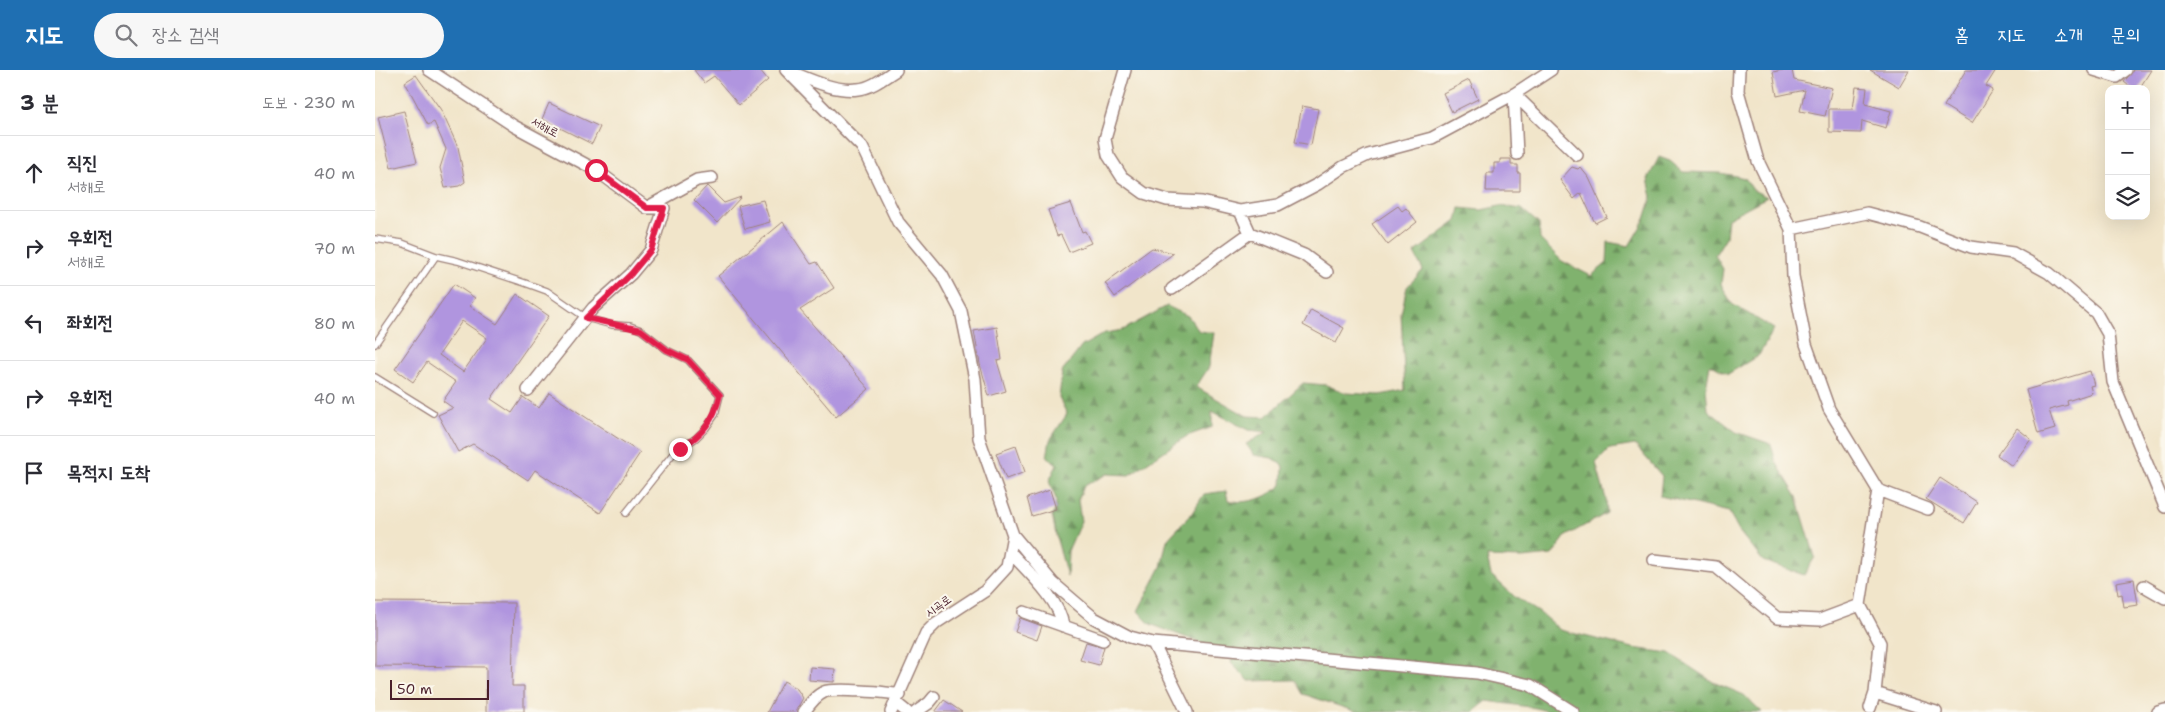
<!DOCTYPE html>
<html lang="ko">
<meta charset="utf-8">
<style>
:root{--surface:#fff;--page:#f7f7f7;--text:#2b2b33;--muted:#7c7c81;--line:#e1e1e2;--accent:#1f6fb2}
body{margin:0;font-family:"Shantell Sans","Poor Story",sans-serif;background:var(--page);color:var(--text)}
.controls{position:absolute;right:15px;top:15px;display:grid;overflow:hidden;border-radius:10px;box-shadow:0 5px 20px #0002}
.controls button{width:45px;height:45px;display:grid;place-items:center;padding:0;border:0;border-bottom:1px solid var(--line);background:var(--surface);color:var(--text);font:25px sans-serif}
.scale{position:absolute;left:15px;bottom:12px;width:99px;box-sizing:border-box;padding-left:5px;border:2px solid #4a1f2b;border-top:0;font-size:14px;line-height:18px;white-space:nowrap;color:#4a1f2b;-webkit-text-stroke:4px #fbf7ec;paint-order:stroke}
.stop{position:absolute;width:15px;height:15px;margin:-11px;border:4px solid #e11d48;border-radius:50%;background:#fff}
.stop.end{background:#e11d48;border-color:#fff;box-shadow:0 1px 5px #0008}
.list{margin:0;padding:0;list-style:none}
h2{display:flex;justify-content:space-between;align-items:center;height:65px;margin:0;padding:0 20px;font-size:21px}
h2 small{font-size:16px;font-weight:400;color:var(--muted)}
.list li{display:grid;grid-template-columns:32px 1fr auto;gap:15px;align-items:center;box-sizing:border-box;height:75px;padding:0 20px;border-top:1px solid var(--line)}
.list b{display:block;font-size:19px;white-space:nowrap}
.list p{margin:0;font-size:16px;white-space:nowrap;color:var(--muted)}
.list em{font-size:16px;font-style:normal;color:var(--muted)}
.icon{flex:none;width:28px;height:28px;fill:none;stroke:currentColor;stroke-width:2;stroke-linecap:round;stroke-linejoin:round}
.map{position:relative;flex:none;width:1790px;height:642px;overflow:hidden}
header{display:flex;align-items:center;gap:30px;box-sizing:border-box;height:70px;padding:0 25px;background:var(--accent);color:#fff}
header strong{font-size:24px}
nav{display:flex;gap:28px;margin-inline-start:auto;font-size:18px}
.search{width:350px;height:45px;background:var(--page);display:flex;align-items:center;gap:12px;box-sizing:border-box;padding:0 18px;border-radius:28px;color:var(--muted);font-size:19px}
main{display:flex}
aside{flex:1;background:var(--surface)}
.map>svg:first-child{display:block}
</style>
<header>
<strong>지도</strong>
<div class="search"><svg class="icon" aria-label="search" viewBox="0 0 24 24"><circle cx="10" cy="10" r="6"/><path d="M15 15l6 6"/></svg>장소 검색</div>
<nav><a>홈</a><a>지도</a><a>소개</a><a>문의</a></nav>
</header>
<main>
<aside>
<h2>3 분<small>도보 · 230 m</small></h2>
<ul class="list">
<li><svg class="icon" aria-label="ahead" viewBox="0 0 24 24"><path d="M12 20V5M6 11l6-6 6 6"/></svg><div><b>직진</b><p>서해로</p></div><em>40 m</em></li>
<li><svg class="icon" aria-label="right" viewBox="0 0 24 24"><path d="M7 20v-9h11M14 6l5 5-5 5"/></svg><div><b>우회전</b><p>서해로</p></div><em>70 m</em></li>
<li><svg class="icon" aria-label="left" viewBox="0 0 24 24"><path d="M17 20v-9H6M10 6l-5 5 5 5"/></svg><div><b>좌회전</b></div><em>80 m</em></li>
<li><svg class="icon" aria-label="right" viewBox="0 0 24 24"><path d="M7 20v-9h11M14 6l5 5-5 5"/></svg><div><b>우회전</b></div><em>40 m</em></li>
<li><svg class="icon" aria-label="arrive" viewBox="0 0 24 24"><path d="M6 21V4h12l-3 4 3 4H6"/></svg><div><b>목적지 도착</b></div></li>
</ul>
</aside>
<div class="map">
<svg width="1790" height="642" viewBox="0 0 1790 642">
<defs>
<pattern id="forest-firs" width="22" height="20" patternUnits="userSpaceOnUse" patternTransform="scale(1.25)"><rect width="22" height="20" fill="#80b26e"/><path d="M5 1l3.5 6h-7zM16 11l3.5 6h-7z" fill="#6b905b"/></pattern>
</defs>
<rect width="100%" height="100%" fill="#fbf7ec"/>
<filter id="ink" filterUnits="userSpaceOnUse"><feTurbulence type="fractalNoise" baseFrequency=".02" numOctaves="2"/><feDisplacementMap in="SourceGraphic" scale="10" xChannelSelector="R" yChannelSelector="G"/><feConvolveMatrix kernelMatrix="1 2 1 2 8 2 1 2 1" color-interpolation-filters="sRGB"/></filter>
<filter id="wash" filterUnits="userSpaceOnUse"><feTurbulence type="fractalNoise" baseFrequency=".0096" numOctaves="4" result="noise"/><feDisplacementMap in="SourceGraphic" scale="20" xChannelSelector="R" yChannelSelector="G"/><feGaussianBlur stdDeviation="1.12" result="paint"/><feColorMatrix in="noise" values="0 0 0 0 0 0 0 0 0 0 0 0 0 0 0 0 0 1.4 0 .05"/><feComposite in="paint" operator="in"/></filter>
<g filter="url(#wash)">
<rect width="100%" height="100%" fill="#f1e5ca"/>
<path fill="url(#forest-firs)" stroke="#65684c" d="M1284 87 1295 91 1308 102 1346 103 1370 108 1378 120 1392 127 1353 148 1351 167 1340 185 1348 199 1346 214 1357 234 1399 259 1384 285 1353 304 1335 294 1331 318 1333 340 1361 362 1396 374 1401 392 1422 427 1440 487 1429 505 1388 491 1363 460 1354 442 1285 426 1287 406 1260 375 1235 379 1221 393 1231 429 1232 443 1191 466 1177 485 1147 488 1112 487 1116 505 1140 527 1165 543 1185 560 1258 578 1294 583 1338 612 1369 625 1387 642H1174L1161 638 1112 631 1098 642H982L928 624 920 610 874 611 856 593 858 585 775 554 763 541 786 497 792 470 817 443 829 424 851 421 853 430C873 435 891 428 907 415L908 396 897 388 879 385 871 374 892 362 873 360 837 341V357L812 366 754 405 732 404 709 416 703 430 706 451 693 481 692 506 682 470 677 445 681 439V429L674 411 682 395 672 387 675 370 692 344 684 328 687 302 707 276 730 263 748 260 792 236 813 246 824 261 839 263 834 297 821 317 872 346 891 347 928 313 951 315 971 323 1005 325 1030 320 1026 244 1032 217 1048 200 1039 183 1082 151 1085 138 1106 140 1125 136 1147 139 1164 154 1165 169 1187 191 1216 206 1232 193 1233 172 1254 176 1270 149 1277 127 1273 109Z"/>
<g id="blocks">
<path fill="#b095df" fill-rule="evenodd" d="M319 0H385L393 10 364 35 339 6 329 13Z
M1407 0H1417L1419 10 1457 18 1450 46 1425 41 1430 20 1402 26 1398 2Z
M1495 0H1534L1524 17Z
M1591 0H1621L1611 16 1618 20 1597 53 1569 36Z
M1758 0H1776L1764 19H1758L1749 12Z
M41 5 66 40 83 77 90 112 84 116 70 118 65 98 71 79 59 52 53 55 30 12Z
M1094 10 1103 29 1077 42 1068 23Z
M1481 17 1492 18 1490 34 1516 41 1511 58 1487 51 1486 63 1454 62V39H1478Z
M174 33 225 57 217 74 167 49Z
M927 36 943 39 936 75 920 72Z
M29 41 42 92 16 98 3 47Z
M1125 89H1136V95H1143V103H1145V121H1111L1112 103H1119V93H1125Z
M1197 97 1203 99 1205 97 1214 108 1232 147 1220 153 1206 123 1199 129 1185 110Z
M332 116 349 133 366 127 342 153 319 130Z
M388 130 395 152 370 159 363 136Z
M696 133 707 162 710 161 716 173 694 182 686 165 682 166 673 140Z
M1023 136 1027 141 1031 138 1042 152 1013 175 997 154Z
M408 152 436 194 442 192 459 218 425 240 494 319 461 347 343 206Z
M777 178 799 183 740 227 730 213Z
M79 214 100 228 95 236 122 254 142 224 174 246 116 329 137 343 148 327 164 338 174 323 265 383 225 443 160 400 153 410 98 374 83 382 63 345 78 338 68 331 81 312 52 292 38 312 20 299ZM87 251 112 268 88 302 64 285Z
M936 240 969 258 961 273 928 255Z
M622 257 627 290 622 291 631 321 614 326 605 294 599 261Z
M1715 301 1719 315 1715 316 1717 323 1692 331 1693 335 1674 340 1680 359 1663 364 1651 320Z
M1642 358 1656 369 1637 396 1622 385Z
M641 376 650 402 631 409 621 383Z
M1565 408 1602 432 1589 453 1551 429Z
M675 420 681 439 657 446 652 428Z
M1759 509 1763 535 1749 537 1747 524 1743 525 1741 512Z
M0 532 139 533 137 616H149V642H111V597L0 596Z
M645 548 667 556 662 570 640 562Z
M711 572 729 577 724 595 705 590Z
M435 597 460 599 459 612 434 610Z
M409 611 422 619 428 628 420 642H392Z
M569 630 587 642H560Z"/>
</g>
</g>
<g filter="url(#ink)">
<use href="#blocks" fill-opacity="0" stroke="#9e827a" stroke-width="1"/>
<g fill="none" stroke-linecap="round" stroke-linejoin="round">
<g stroke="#9e827a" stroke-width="8">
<path id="service" d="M0 169 27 173 61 186 83 191 150 213 172 221 211 248 237 255 255 256 266 260 292 280 313 290 345 325 340 345 331 358 321 368 297 385 251 443
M0 274 61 186
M0 307 58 343"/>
</g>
<g stroke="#9e827a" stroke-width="14">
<path id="minor" d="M54 0 139 56 221 100 272 138H289L276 180 256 204 218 238 153 320
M411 0 487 77 523 152 567 205 586 241 600 309 604 368 638 465 678 513 719 548 755 567 778 573 812 642
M750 0 730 69 733 85 747 107 769 123 792 130 827 132 865 141 903 135 943 114 968 97 993 85 1057 68 1139 24 1176 0
M1364 0 1363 21 1383 91 1416 159 1418 206 1431 274 1454 339 1503 420
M1719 0 1742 7 1751 0
M416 2C436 10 461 22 483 19 497 18 510 7 521 0
M1139 24 1202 85
M1139 24 1142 84
M273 137 322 110 337 108
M1416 159 1492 143 1545 157 1596 177 1638 183 1674 203 1721 243 1733 264 1738 312 1790 437
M875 163 929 185 952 202
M797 219 875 163 865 141
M635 482C652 501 685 530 688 556
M1279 490 1341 497 1402 548 1445 550 1485 535
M1769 516 1790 528
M649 542 728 570
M778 573 1102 603 1155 615 1198 642
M1500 623 1561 642
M521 633 532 642
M1495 638 1500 623 1505 573 1485 535 1503 420 1553 439
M429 642C434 635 440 626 449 622 457 618 514 622 525 625
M516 642 551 563 561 553 610 521 632 497 638 465
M541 642 554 633 559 627
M1783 642 1790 640"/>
</g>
<use href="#service" stroke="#fff" stroke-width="5.5"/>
<use href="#minor" stroke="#fff" stroke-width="11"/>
</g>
</g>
<g fill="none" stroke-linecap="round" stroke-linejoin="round" filter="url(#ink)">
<path stroke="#e11d48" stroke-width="6" d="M221 100 272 138H289L276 180 256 204 211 248 266 260 292 280 313 290 345 325C339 351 327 365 305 379"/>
</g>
<g text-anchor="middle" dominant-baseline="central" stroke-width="4" stroke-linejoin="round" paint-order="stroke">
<g font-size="12" fill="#4a1f2b" stroke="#fbf7ec">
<text transform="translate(170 57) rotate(28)">서해로</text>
<text transform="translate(563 536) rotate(-36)">시곡로</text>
</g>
</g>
</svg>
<div class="controls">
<button>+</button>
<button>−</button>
<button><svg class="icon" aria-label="layers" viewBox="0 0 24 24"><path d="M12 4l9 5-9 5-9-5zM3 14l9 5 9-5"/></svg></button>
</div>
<div class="scale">50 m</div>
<div class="stop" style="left:221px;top:100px"></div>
<div class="stop end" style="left:305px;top:379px"></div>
</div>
</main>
